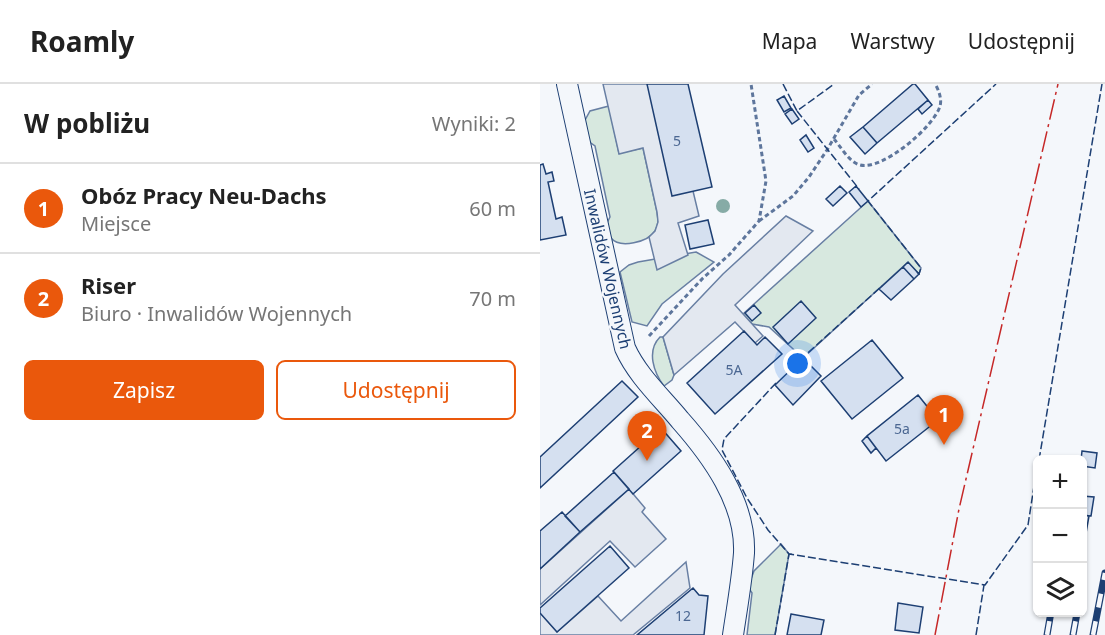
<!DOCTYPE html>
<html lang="pl">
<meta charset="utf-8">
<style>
:root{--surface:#fff;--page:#f6f6f6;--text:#222;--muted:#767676;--line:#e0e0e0;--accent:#ea580c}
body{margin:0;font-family:"Noto Sans",sans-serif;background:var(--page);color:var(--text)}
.controls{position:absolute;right:18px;bottom:18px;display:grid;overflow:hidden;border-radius:9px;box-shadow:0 2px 4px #0004}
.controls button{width:54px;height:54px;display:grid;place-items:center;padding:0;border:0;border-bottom:2px solid var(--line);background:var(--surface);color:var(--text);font:30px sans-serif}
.you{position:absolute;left:258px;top:280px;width:21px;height:21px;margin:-15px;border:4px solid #fff;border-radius:50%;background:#1a73e8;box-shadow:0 0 0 9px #1a73e833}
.badge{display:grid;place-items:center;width:39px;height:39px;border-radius:50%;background:var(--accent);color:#fff;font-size:20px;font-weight:700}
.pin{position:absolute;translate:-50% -50px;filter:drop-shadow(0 2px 3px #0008)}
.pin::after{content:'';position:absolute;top:32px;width:21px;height:18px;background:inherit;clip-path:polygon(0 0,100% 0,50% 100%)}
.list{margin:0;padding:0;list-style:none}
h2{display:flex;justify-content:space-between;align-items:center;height:78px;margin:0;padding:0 24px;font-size:26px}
h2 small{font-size:20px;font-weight:400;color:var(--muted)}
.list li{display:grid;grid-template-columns:39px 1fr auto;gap:18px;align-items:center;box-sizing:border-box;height:90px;padding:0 24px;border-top:2px solid var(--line)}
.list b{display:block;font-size:22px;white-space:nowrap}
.list p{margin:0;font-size:20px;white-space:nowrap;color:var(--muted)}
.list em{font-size:20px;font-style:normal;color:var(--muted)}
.actions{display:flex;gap:12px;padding:18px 24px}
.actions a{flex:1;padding:14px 0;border:2px solid var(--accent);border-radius:9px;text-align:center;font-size:21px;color:var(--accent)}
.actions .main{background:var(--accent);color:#fff}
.icon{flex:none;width:33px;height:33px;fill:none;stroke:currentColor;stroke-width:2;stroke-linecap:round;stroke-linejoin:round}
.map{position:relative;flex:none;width:565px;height:551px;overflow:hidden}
header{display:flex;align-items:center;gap:36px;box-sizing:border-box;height:84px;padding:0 30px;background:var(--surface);border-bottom:2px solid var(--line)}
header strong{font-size:28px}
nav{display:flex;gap:33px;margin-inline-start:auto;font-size:21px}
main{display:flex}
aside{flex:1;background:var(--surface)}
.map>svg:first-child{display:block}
</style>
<header>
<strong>Roamly</strong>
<nav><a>Mapa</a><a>Warstwy</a><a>Udostępnij</a></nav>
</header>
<main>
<aside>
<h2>W pobliżu<small>Wyniki: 2</small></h2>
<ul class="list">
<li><span class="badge">1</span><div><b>Obóz Pracy Neu-Dachs</b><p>Miejsce</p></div><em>60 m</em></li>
<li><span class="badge">2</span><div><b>Riser</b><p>Biuro · Inwalidów Wojennych</p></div><em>70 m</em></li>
</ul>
<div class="actions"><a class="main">Zapisz</a><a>Udostępnij</a></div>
</aside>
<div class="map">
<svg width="565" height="551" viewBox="0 0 565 551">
<rect width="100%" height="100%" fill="#f4f7fb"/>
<path fill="#d7e8df" stroke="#687fa3" stroke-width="1.5" d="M69 22 79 69 103 64 117 128C118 135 119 141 115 147 108 158 80 165 71 154 68 151 67 145 66 141L70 133 55 62 48 57 44 38 50 27Z
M328 117 381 184 379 190 367 179 263 274 229 243 212 240 203 230Z
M156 168 174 178 122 220 107 242 92 238 80 188 89 181 98 178Z
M120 253H123L134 291 132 296 124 302C114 289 106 267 120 253Z
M241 460 249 470 235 551H207L212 509 208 503 214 487Z"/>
<path fill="#e3e8f0" stroke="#687fa3" stroke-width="1.5" d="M63 0H107L153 107 159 132 138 139 148 171 117 186 109 153 115 147 118 138 117 128 103 64 79 70Z
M246 132 273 147 195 221 223 252 215 259 195 238 134 291 123 253 183 190Z
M89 405 105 424 102 428 126 455 95 483 70 457 0 521V485Z
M146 478 150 504 93 551H0V529L17 548 58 512 81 537Z"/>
<path fill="#d5e0f0" stroke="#1d3f73" stroke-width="1.5" d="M107 0H148L172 103 132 112Z
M373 0H375L388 16 337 59 323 43Z
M244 12 251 24 244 28 237 16Z
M388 16 392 21 382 30 378 25Z
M252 25 259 35 252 40 245 30Z
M323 43 337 59 325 70 310 53Z
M266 51 274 64 268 68 260 56Z
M3 80 6 90 12 88 14 97 8 98 16 135 22 133 26 151 0 156V81Z
M300 102 307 109 293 122 286 115Z
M316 102 328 117 321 123 309 108Z
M168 136 174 160 150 165 145 141Z
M368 178 379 190 374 195 363 183Z
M363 183 374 195 351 216 339 205Z
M261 217 276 234 248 260 233 243Z
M214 221 221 229 212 237 205 229Z
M204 247 217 261 225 253 242 270 175 330 147 299Z
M332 256 363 294 312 335 281 297Z
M263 274 281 292 253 321 235 301Z
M82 297 98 313 0 404V373Z
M378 311 398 336 346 377 327 352Z
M121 344 141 367 93 410 73 387Z
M327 352 336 364 331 369 322 357Z
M542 367 557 369 555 384 542 382V376H541Z
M74 388 89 405 40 448 25 432Z
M542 412 554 413 551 432 542 431Z
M22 428 40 448 0 485V447Z
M542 431 549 432 542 472Z
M70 462 89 484 17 548 0 529V524Z
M153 504 159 511 168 512 164 551H97Z
M358 519 383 523 379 549 355 546Z
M251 530 284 536 281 551H247Z"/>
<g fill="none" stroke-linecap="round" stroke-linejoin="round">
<g stroke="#1d3f73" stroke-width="22">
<path id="minor" d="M27 0 85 264C97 291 121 313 140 336 172 372 206 419 204 469 202 496 197 524 193 551"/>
</g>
<path stroke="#5e769c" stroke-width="3" stroke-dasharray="4.5 3" stroke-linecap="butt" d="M294 55C301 63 309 78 320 81 342 87 394 43 400 22 402 16 399 6 395 0
M219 137 253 112 269 93 287 66 319 11 332 0
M109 252 163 194 189 171 219 137 226 97 211 0"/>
<use href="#minor" stroke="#f4f7fb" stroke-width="20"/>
<g stroke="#1d3f73" stroke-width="7">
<path id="rail" d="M507 551 511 528
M533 551 537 529
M553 551 565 489"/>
</g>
<use href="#rail" stroke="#f4f7fb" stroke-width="4.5" stroke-dasharray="14" stroke-linecap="butt"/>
<path stroke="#1d3f73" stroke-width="1.5" stroke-dasharray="8 3" stroke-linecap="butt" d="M243 0 257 27 294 0
M257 27 319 105
M377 188 379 190 381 184 328 117 456 0
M260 276 342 202
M236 299 184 355 182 366 207 414 228 446 249 470 445 501 488 441 497 383
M499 376 562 0
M235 551 249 470H252
M436 551 444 501"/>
<path stroke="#c62828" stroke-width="1.5" stroke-dasharray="21 4.5 3 4.5" stroke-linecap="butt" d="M395 551 419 425 518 0"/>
</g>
<circle fill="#86aba6" cx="183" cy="122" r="7"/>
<g text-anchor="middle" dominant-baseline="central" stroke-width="4.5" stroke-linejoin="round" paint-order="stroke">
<g font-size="14" fill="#4b6792">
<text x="137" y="56">5</text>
<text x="194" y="285">5A</text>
<text x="362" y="344">5a</text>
<text x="143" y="531">12</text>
</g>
<g font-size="16" fill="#1d3f73" stroke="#f4f7fb">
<text transform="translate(68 185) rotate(77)">Inwalidów Wojennych</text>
</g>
</g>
</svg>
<div class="controls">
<button>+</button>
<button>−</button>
<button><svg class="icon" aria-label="layers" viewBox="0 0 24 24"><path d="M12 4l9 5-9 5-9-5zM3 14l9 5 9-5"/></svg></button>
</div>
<div class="you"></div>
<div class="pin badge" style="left:404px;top:361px">1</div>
<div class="pin badge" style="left:107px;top:377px">2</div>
</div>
</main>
